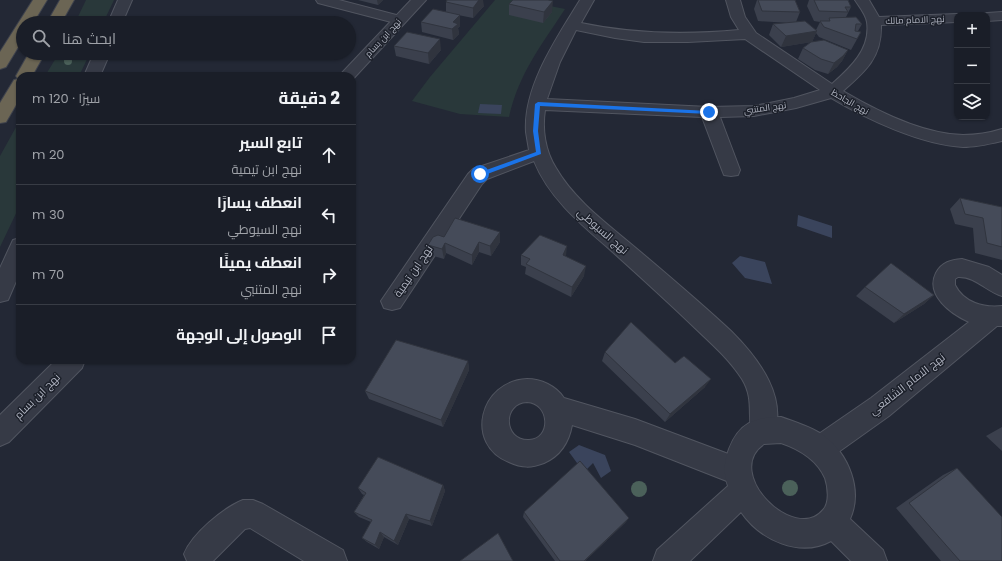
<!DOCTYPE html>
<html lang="ar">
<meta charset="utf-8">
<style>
:root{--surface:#1a1e28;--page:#232730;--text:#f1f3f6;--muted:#9fa2a8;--line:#383c45}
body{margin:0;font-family:Poppins,Cairo,sans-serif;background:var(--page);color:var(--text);direction:rtl}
.controls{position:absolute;right:12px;top:12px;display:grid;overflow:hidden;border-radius:8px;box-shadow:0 1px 3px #0004}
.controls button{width:36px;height:36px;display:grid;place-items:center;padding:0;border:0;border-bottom:1px solid var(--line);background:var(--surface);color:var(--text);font:20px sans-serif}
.stop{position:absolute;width:12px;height:12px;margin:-9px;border:3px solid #1a73e8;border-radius:50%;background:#fff}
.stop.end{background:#1a73e8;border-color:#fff;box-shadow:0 1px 4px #0008}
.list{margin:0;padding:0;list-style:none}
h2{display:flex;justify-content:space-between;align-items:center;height:52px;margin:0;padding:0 16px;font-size:17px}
h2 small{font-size:13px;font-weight:400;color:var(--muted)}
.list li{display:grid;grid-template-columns:26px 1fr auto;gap:12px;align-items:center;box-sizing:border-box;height:60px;padding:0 16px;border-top:1px solid var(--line)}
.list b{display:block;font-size:15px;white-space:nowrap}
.list p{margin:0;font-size:13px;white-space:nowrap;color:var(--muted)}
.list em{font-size:13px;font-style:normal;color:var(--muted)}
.icon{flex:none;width:22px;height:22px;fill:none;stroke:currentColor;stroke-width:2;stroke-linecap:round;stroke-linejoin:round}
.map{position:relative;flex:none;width:1002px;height:561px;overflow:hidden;direction:ltr}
.search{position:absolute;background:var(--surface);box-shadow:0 1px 3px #0004;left:16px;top:16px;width:340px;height:44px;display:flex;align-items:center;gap:10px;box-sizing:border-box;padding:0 14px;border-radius:22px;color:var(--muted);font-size:15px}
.panel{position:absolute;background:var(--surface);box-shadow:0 1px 3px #0004;left:16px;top:72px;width:340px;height:292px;border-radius:12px;direction:rtl}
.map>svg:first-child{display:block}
</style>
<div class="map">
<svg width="1002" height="561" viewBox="0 0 1002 561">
<rect width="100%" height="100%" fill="#232835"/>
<path fill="#29383a" d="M86 0H114L103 23H75Z
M495 0H520L565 9C541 46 519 73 509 117L460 114 412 101 430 77Z
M59 53H90L79 76H45Z
M20 120V205L0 247V156Z"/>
<path fill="#3a445c" d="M480 104 502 105 501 114 478 113Z
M798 215 832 226V238L797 226Z
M740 256 765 262 772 284 745 278 732 263Z
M579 445 605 455 611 471 601 478 593 463 586 470 582 463H577L569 452Z"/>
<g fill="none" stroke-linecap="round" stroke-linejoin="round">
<g stroke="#515560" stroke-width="2">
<path id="minor" d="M118 0H132L122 23H108Z
M316 0H339L404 17 406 20 404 23 399 24 318 3Z
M580 0H594L581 23C633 34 685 35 739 30L731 17 726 0H740L745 17 756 33 832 84C850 68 871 49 867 22 866 15 859 6 855 0H869L879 17 957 14 962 15H957V22L881 25C882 57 866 71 843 91 877 111 923 134 963 135 976 135 989 133 1002 129V141C989 144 976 147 963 147 922 145 866 119 831 98L796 108 754 116 720 117 740 170 738 175 731 176 724 175 722 170 702 117 545 110C542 129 545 151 556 168 575 201 609 225 637 249 669 276 701 303 731 331 759 359 790 399 772 440L763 444 754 440C745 419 756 402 742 379 729 359 712 344 695 328 666 300 636 273 606 246 578 222 548 196 534 161L487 179 482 184 400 308 392 310 384 308 381 301 468 174 473 169 529 150C528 144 527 138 526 132 523 86 558 36 580 0ZM576 30 615 38 644 42H688L745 39 820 90 794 98 754 106 709 107 547 99 560 62Z
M1002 12V20L987 21V15H981L987 13Z
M94 53H110L100 76H84Z
M20 238V272L8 300 0 302V268L13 240Z
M962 259 989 267 1002 275V296C986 291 975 276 958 277L955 279V285C964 303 984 308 1002 306V326H997L889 416 830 458 820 462 810 458 807 449 810 440 871 398 969 322C951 314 925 295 936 273 942 262 951 260 962 259Z
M527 379C541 379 556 386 564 398L635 419 747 461 751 471 747 481 737 485 635 445 572 425C569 442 560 456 544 463 531 468 522 468 509 462 464 444 480 381 527 379ZM527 402C550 403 552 439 529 440 503 441 502 403 527 402Z
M243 500H253L263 504 343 550 347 561H304L250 528 245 529 213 561H187L184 554C192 534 223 508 243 500Z"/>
</g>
<g stroke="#515560" stroke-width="2">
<path id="tertiary" d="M411 0H426L353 79 352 76H339Z
M56 360H85L82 368 9 442 0 446V415Z
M781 417C795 422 811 427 823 435 849 454 863 490 850 519L883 550 887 561H851L831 541C800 558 760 540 741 512L690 561H653L657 550 728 486C723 473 724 462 729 449 739 423 754 417 781 417ZM781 443C799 449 817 460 825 478 828 487 830 503 823 510 795 544 722 473 764 444Z"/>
</g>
<g stroke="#3e424d" stroke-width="2">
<path id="motorway" d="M33 0H47L33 23H23V39L6 67 0 69V52Z
M60 0H74L61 23H47Z
M29 53H45L32 76H20V98L6 122 0 123V103L14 80 18 79 16 76Z"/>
</g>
<use href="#minor" fill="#363a46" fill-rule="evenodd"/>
<use href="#tertiary" fill="#363a46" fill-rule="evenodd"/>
<use href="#motorway" fill="#6b6554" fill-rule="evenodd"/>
</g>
<g fill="#4b615a">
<circle cx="68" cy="61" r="4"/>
<circle cx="790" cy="488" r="8"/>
<circle cx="639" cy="489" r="8"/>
</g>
<path fill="#3b404d" d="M358 0H383L378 5Z
M757 0H795L800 12 796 22 816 30 820 22 814 21 807 6 809 0H848L851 7 846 17 862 24 858 31 861 32 851 50 819 37 816 33 812 42 848 50 842 61 837 67 828 74 815 70 798 59 803 48 811 42 781 47 769 35 773 24 790 23 758 21 754 9Z
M446 2 484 6 473 18 458 15H460V26L458 28 459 34 453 40 422 32 421 22 446 12Z
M509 4 552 12 543 23 509 15Z
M394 46 441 50 429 64 396 56Z
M960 198 1002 207V260L975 253 973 228 955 224 950 209Z
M444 237 500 242 491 256 479 252 472 265 446 253 444 259 430 255 428 245Z
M521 255 566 256 584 276 571 297 525 274 526 267 521 265Z
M865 287 934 295 924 304 894 323 856 296Z
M605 352 675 363 705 387 665 422 602 361Z
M468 361 469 370 443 427 369 399 365 391Z
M1002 427V451L986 436Z
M957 468 1002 561H941L896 508 943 475Z
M443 485 445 491 432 526 409 519 398 545 384 537 379 549 367 542 362 538 371 522 359 517 354 512 364 495 362 494 358 488Z
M524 512 629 518 625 523 585 561H555L523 517Z"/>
<path fill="#30343e" d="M377 0H383L378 5Z
M479 0H483L484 6 473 18V8Z
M553 1 552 12 543 23 544 12Z
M460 15V26L458 28 459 34 453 40 452 29 453 22Z
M817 31 812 42 781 47 786 36Z
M440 39 441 50 429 64 428 53Z
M848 50 842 61 837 67 828 74 834 63Z
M500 232V242L491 256 490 246Z
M479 242V252L472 265V255Z
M445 243 446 253 444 259 442 249Z
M567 246 566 256 563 255Z
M586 266 584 276 571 297 572 287Z
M934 295 924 304 894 323 904 314Z
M468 361 469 370 443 427 441 420Z
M711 379 705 387 665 422 670 414Z
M443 485 445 491 432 526 430 521Z
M406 514 409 519 398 545 394 541Z
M629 518 625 523 585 561H584Z
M380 532 384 537 379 549 375 545Z"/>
<path fill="#454b59" stroke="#30343e" d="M447 0H479L473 8 446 2Z
M513 0H548L553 1 544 12 509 4Z
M758 0H795L800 12 762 11Z
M814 0H848L851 7H845L848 12 819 11Z
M433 9 460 15 453 22 458 24 452 29 421 22Z
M856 17 862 24H856L855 31 861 32 857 39 824 27 820 21H830L829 18Z
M805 21 817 31 786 36 773 24Z
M407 32 440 39 428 53 394 46Z
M824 40 848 50 843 56 834 63 821 59 803 48 811 42Z
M960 198 1002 207V247L987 243 983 218 965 214Z
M455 218 500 232 490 246 479 242 472 255 445 243 442 249 428 245 433 237 438 235 444 237Z
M540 235 567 246 563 255 586 266 572 287 526 264 530 259 521 255Z
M891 263 934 295 904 314 865 287Z
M631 322 675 363 684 356 711 379 670 414 605 352Z
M396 340 468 361 441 420 365 391Z
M378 457 443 485 430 521 406 514 394 541 380 532 375 545 362 538 372 520 354 512 366 493 358 488Z
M580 461 629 518 584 561H560L524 512Z
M957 468 1002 517V561H960L909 503Z
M498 533 513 561H460Z"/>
<path fill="#1a73e8" d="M538 102 709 111 712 112 709 114 540 106 538 131 541 154 482 176H478V173L536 152 533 131 535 104Z"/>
<g text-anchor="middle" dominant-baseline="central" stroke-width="3" stroke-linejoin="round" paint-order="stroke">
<g font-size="9" fill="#b1b5c2" stroke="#1c202a">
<text transform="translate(915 20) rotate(-2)">نهج الامام مالك</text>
<text transform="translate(383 38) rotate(-47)">نهج ابن بسام</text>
<text transform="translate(850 102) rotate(30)">نهج الجاحظ</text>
<text transform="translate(765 108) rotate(-8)">نهج المتنبي</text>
</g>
<g font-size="11" fill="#b1b5c2" stroke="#1c202a">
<text transform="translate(603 231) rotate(41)">نهج السيوطي</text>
<text transform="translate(413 271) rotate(-56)">نهج ابن تيمية</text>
<text transform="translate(907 384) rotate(-38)">نهج الامام الشافعي</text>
<text transform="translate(37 396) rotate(-45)">نهج ابن بسام</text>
</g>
</g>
</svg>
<div class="controls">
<button>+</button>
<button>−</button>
<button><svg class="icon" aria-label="layers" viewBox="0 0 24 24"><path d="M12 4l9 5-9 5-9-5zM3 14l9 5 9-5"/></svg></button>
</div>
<div class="stop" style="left:480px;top:174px"></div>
<div class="stop end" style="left:709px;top:112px"></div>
<div class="search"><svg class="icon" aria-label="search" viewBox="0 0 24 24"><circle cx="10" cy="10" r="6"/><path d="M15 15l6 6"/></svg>ابحث هنا</div>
<section class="panel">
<h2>2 دقيقة<small>سيرًا · 120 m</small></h2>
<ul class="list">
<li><svg class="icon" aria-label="ahead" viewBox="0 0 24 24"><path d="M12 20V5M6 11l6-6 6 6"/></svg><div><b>تابع السير</b><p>نهج ابن تيمية</p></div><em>20 m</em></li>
<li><svg class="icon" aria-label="left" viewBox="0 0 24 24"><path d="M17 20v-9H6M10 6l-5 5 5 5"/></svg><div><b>انعطف يسارًا</b><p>نهج السيوطي</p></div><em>30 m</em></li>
<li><svg class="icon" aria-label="right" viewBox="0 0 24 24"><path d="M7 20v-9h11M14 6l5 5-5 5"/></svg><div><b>انعطف يمينًا</b><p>نهج المتنبي</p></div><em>70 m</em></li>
<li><svg class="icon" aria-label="arrive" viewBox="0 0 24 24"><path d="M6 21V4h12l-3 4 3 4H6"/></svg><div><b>الوصول إلى الوجهة</b></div></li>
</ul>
</section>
</div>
